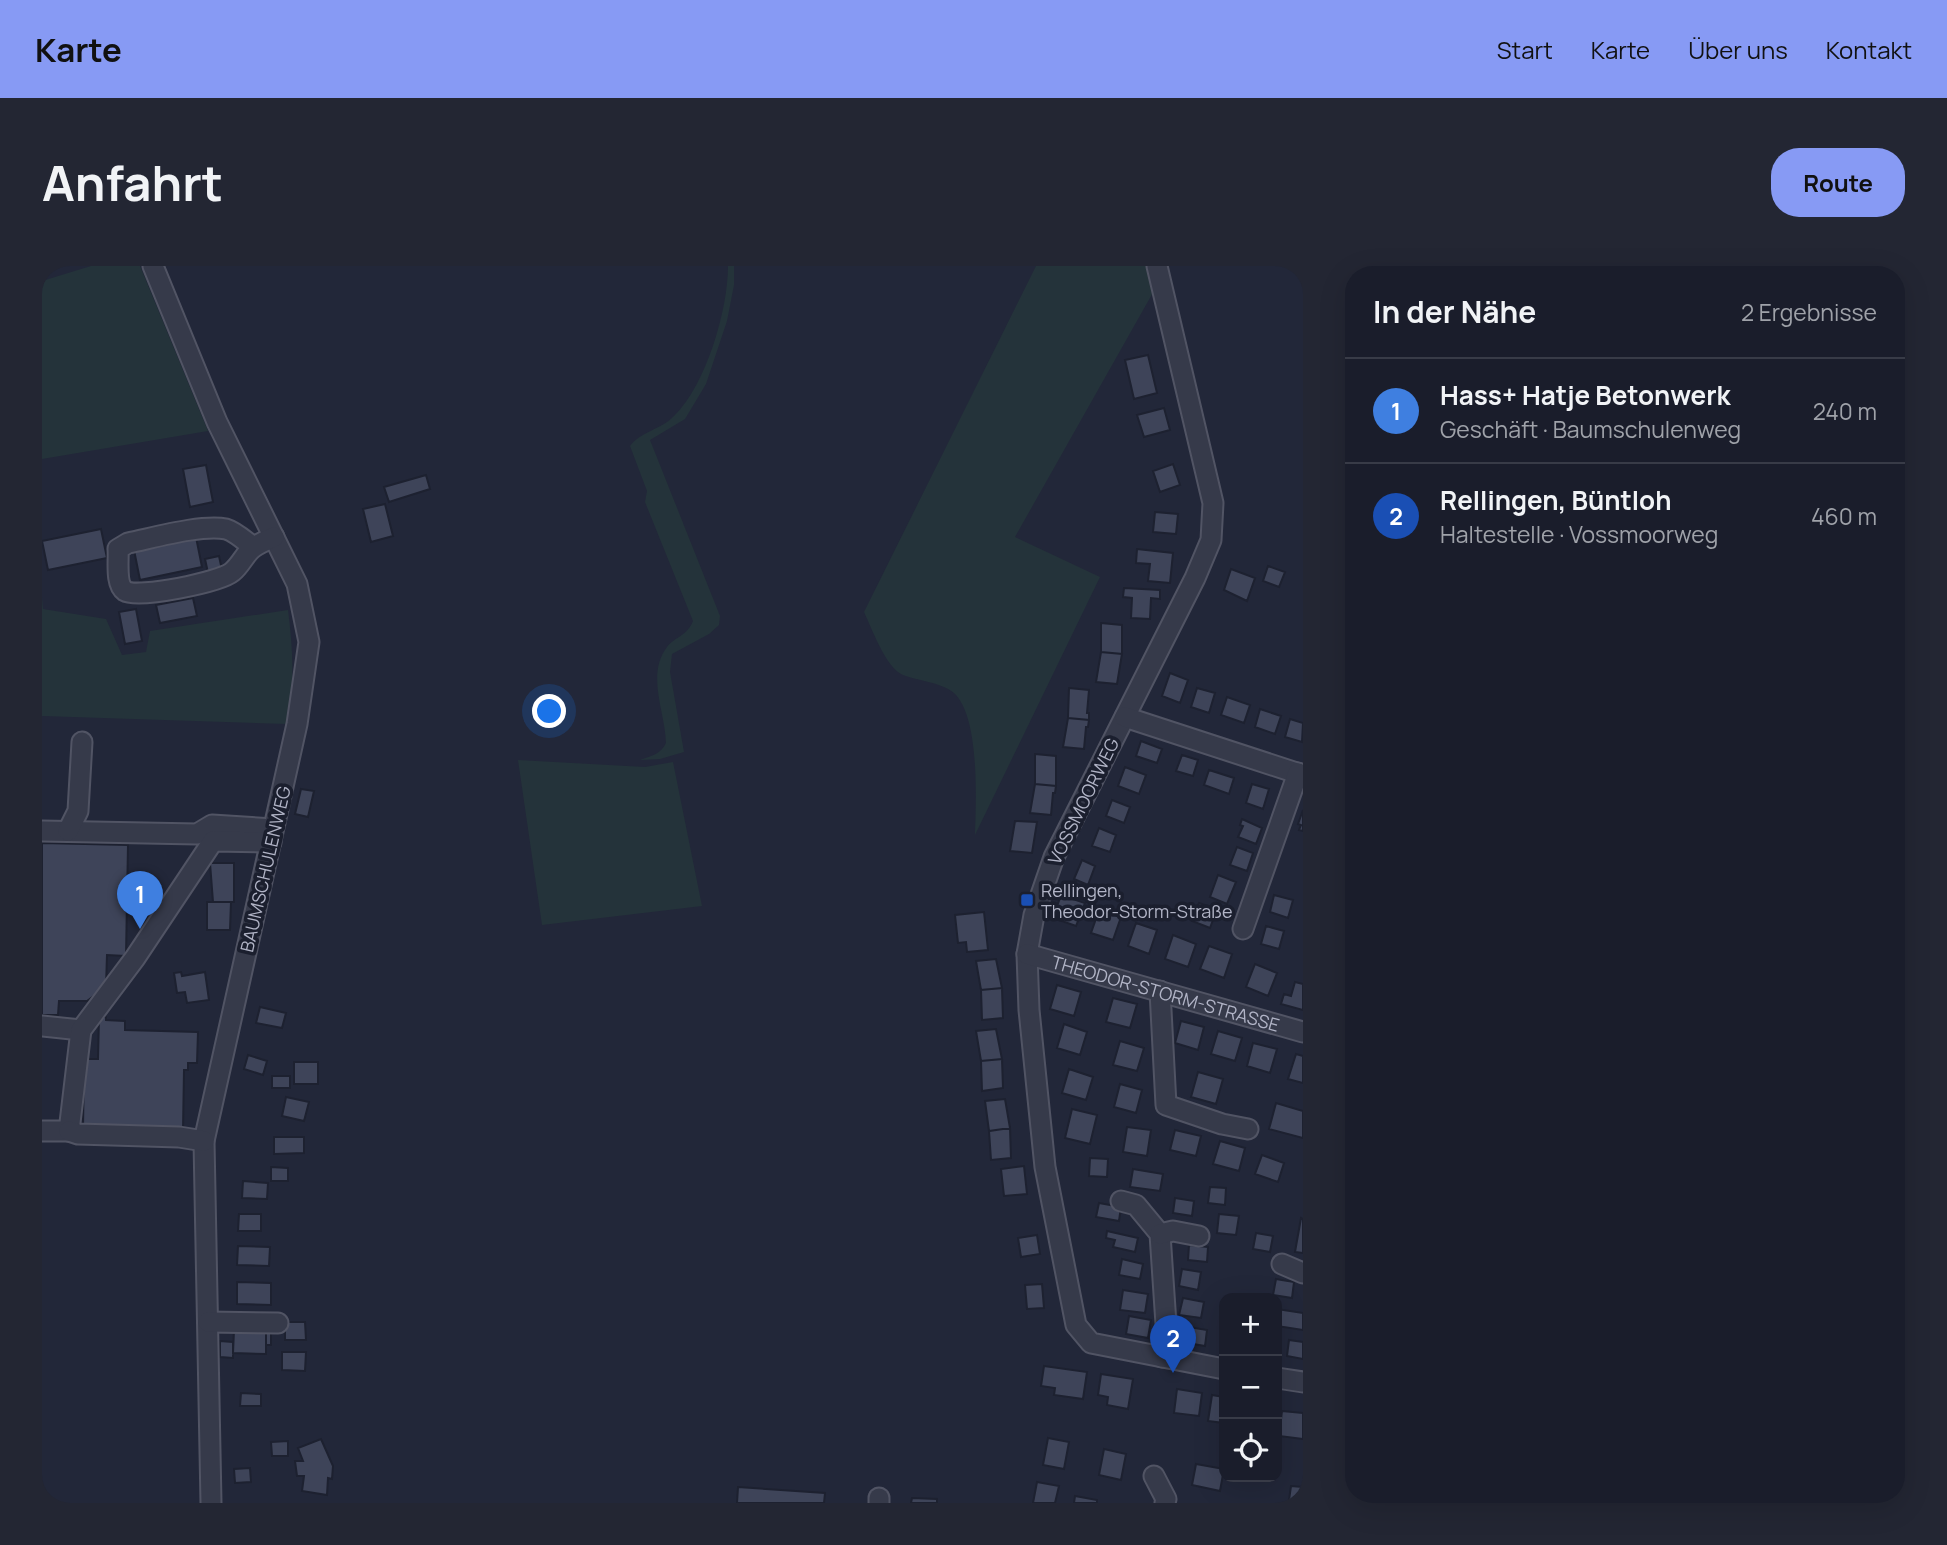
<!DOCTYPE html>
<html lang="de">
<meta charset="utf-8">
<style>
:root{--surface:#1a1d2b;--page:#232633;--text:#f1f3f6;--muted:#9fa2a9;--line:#383b47;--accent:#879af4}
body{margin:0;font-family:Manrope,sans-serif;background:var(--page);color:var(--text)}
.controls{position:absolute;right:21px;bottom:21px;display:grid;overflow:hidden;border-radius:14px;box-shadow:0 7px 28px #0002}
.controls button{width:63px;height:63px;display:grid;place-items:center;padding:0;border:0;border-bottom:2px solid var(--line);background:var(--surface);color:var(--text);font:35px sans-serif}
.you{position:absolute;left:508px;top:446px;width:24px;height:24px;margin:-18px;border:5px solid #fff;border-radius:50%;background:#1a73e8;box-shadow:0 0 0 10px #1a73e833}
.badge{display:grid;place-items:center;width:46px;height:46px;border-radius:50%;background:var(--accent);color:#fff;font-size:23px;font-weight:700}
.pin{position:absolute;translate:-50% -58px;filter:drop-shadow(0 2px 4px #0008)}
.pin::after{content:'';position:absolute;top:37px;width:24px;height:21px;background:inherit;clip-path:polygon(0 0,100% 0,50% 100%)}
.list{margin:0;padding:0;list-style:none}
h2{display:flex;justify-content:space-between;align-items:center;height:91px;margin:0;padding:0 28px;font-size:30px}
h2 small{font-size:23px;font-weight:400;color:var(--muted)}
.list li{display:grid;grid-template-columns:46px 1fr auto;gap:21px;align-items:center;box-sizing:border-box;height:105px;padding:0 28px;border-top:2px solid var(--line)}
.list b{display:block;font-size:26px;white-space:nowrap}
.list p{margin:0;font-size:23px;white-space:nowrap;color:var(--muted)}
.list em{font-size:23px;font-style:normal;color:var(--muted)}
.icon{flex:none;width:38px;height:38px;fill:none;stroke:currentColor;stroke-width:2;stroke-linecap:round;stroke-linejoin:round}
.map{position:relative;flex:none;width:1261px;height:1237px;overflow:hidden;border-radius:28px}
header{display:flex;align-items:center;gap:42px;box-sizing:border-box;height:98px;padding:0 35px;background:var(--accent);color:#111}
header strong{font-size:33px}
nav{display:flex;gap:38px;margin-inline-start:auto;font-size:24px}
.intro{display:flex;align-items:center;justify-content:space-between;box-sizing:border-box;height:168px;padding:0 42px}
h1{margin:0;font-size:49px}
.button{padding:18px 32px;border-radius:28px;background:var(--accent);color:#111;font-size:24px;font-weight:700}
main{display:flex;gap:42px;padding:0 42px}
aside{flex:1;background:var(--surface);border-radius:28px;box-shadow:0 7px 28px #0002}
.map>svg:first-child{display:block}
</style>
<header>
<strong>Karte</strong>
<nav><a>Start</a><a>Karte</a><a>Über uns</a><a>Kontakt</a></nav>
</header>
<div class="intro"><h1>Anfahrt</h1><a class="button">Route</a></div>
<main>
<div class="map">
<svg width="1261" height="1237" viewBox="0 0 1261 1237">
<rect width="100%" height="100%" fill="#222739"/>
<path fill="#24333a" d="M49 0H98L166 165 0 193V15Z
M686 0H692V19L685 55 664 118 643 153 608 174 678 350 677 359 667 368 630 388 628 406 642 486 618 493 598 494C609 490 619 488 624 477 623 445 604 409 625 381 634 370 645 370 651 355L603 236 605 225 588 180C598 166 620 163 632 150 664 119 686 44 686 0Z
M994 0H1107L1113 23 973 271 1058 311 933 569C934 535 938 451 912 427 899 416 876 415 861 409 844 402 830 363 822 346Z
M0 331 1 343 64 353 80 389 104 386 108 365 246 344C251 383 253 418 245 458L0 450Z
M476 494 603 501 631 496 660 640 500 659Z"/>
<path fill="#3e4459" stroke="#1d2130" stroke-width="2" d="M1106 89 1115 127 1092 133 1083 94Z
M1122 142 1128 164 1102 171 1095 149Z
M1131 198 1138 219 1118 226 1111 205Z
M164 199 171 236 148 241 141 203Z
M384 209 388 223 347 236 342 221Z
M343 238 351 270 329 276 321 243Z
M1113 246 1136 248 1134 268 1111 266Z
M59 263 65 292 6 304 0 275Z
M154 271 160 301 98 314 92 284Z
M1095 283 1131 287 1128 317 1106 315 1108 298 1094 297Z
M177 290 180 304 166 307 163 293Z
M1226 300 1243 306 1237 321 1221 315Z
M1189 303 1213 312 1205 335 1182 324Z
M1082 322 1118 324V333L1109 332 1108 353 1089 352 1090 332 1081 331Z
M151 332 155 350 118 357 114 339Z
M94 343 100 375 83 378 77 346Z
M1059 357 1080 359V388L1059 386Z
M1059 386 1080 388 1075 418 1054 416Z
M1128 407 1146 414 1138 437 1120 430Z
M1027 422 1047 424 1045 447H1047V454L1026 452Z
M1155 422 1173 427 1167 447 1149 441Z
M1185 431 1208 439 1202 457 1179 449Z
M1218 443 1239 450 1233 468 1213 461Z
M1026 452 1047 454 1046 461H1044L1042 483 1021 481Z
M1248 453 1261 457 1260 476 1243 471Z
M1099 475 1120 483 1115 497 1094 490Z
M993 488 1014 490V520L993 518Z
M1140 489 1156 494 1151 510 1134 505Z
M1083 501 1104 509 1097 528 1076 520Z
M1167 504 1192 512 1187 528 1162 519Z
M993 518 1014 520 1013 527H1011L1009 549 988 547Z
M1210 518 1227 523 1221 543 1204 537Z
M259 523 272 525 266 551 253 548Z
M1070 534 1088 541 1082 557 1064 550Z
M1261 544V565L1257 564 1259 559 1256 558Z
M1200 553 1220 562 1214 578 1196 571 1201 560 1198 559Z
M973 555 995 556 990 587 968 585Z
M1057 562 1074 569 1068 586 1050 580Z
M0 577 86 579 84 690 65 689 64 721 45 735H17L16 749H0Z
M1195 581 1211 587 1205 605 1188 599Z
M1040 594 1053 600 1046 619 1032 613Z
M168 597H192V636H171Z
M1176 609 1194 616 1185 638 1168 631Z
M1019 629 1043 637 1034 660 1011 652Z
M1232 629 1251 634 1246 652 1228 646Z
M165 636H189L188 664H165Z
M1157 637 1175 643 1168 662 1150 655Z
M1057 644 1079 651 1071 674 1049 667Z
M942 646 946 684 925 686 924 676 916 677 913 649Z
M1094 657 1115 664 1107 688 1086 680Z
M1224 660 1242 665 1237 683 1219 678Z
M1131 669 1154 678 1146 701 1123 693Z
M1167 680 1190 688 1182 712 1158 703Z
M954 693 960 722 939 724 934 695Z
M1213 698 1235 707 1226 730 1204 721Z
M139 706 140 710 163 706 167 734 145 737 143 726 135 727 132 707Z
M1253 716 1261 718V744L1239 738 1242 728 1249 730Z
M1015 719 1039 726 1032 750 1008 743Z
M960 722 961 752 940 754 939 724Z
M1071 732 1095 738 1088 762 1064 756Z
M218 741 244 747 240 762 214 757Z
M57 751H64V754L83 755V764L156 766 155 797H146V804H142L141 865 41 863 42 793H56Z
M1139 755 1162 761 1156 784 1133 777Z
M1022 758 1045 766 1038 789 1015 782Z
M954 763 960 793 939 795 934 765Z
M1176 765 1200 772 1193 795 1169 788Z
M1078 775 1102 782 1095 805 1071 799Z
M1211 777 1235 783 1228 807 1205 800Z
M1254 788 1261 790V817L1246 813Z
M206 789 225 795 221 809 202 803Z
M960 793 961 822 940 825 939 795Z
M252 796H276V818H252Z
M1027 803 1051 811 1044 834 1020 827Z
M1156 806 1181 813 1174 838 1149 831Z
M230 810H248V822H230Z
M1078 818 1100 824 1094 847 1072 841Z
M244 831 267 836 262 855 240 850Z
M963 833 968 862 947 865 943 835Z
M1234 837 1261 845V872L1227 863Z
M1030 843 1055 849 1048 878 1023 872Z
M1085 861 1109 864 1105 890 1081 886Z
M968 862 969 892 949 894 947 865Z
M1133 864 1159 870 1154 890 1128 884Z
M232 871H262V887L232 888Z
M1178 875 1203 882 1197 905 1171 898Z
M1220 889 1242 897 1236 916 1213 908Z
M1048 892 1066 893 1065 911 1047 910Z
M982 900 985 928 962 930 959 903Z
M229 901 246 902V915H229Z
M1091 903 1121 908 1118 925 1088 921Z
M201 915 226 917 225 933 200 932Z
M1168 921 1184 922 1183 939 1166 937Z
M1133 932 1152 935 1150 950 1131 947Z
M1057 937 1079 941 1077 955 1054 951Z
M197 948H219V965H196Z
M1177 948 1197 950 1194 969 1175 967Z
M1259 952 1261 953V987L1253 986Z
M1065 965 1096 972 1093 986 1071 981 1073 974 1064 972Z
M1214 967 1231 970 1228 986 1211 983Z
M995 969 998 988 979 991 976 972Z
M1147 979 1166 981 1165 996 1146 994Z
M196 980 228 981 227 1000 195 999Z
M1080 993 1101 998 1098 1013 1077 1009Z
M1140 1003 1159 1006 1156 1024 1137 1020Z
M1234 1013 1252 1016 1250 1032 1231 1029Z
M195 1016 229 1017V1039L195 1038Z
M1000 1018 1002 1042 985 1043 983 1019Z
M1081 1024 1106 1028 1103 1047 1078 1044Z
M1141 1032 1162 1036 1159 1052 1137 1049Z
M1235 1043 1261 1047V1064L1235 1060Z
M1087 1050 1109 1054 1106 1072 1084 1068Z
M243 1056H263L264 1074H243Z
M1141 1060 1165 1064 1163 1080 1139 1076Z
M192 1064 224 1065V1088L191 1087Z
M224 1065H229V1079H224Z
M1247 1074 1261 1076V1093L1245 1090Z
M178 1075 191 1076V1092L178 1091Z
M240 1086H264L263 1105 240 1104Z
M1002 1100 1045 1106 1041 1133 1012 1129 1013 1122 999 1120Z
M1059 1108 1091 1113 1086 1143 1065 1139 1066 1131 1056 1129Z
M1135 1123 1160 1127 1157 1150 1132 1147Z
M199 1127 219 1128V1140H198Z
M1170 1129 1182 1131V1157L1166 1155Z
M1240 1145 1261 1147V1173L1237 1170Z
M1006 1172 1027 1176 1022 1203 1001 1199Z
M279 1173 291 1200 290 1213 286 1212 285 1229 260 1225 262 1210H255L253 1195H261L256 1182Z
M246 1175V1190H230L229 1176Z
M1062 1183 1084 1188 1079 1214 1057 1209Z
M1154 1198 1182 1203 1178 1225 1150 1219Z
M208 1202 209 1216 193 1217 192 1203Z
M995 1216 1017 1220 1013 1237H991Z
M1249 1220 1261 1221V1236L1247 1234Z
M696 1221 783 1227 782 1237H695Z
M1033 1230 1055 1234V1237H1032Z
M870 1232 895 1233V1237H869Z"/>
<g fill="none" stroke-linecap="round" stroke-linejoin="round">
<g stroke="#515464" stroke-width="23">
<g id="minor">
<path d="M111 0 175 156 255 318 267 376 255 458 162 875 169 1237"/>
<path d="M1115 0 1171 237 1169 274 1153 312 1012 591 992 649 985 688 987 744 1003 901 1034 1059 1049 1077 1182 1103"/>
<path d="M211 281C203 275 194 266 184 263 160 258 111 272 86 277L76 283C77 294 73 318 83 325 96 333 178 316 190 306 199 299 203 287 212 281 218 277 225 274 232 271"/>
<path d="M1083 451 1261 509"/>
<path d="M0 565 155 568 170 559 231 563"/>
<path d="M26 565 36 545 40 476"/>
<path d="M1201 663 1256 507"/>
<path id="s1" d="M985 688 1261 766"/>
<path d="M1118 725 1124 839 1180 858 1206 863"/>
<path d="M0 760 39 764"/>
<path d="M0 865H27L39 764 93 692 171 575 229 576"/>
<path d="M27 865 36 868 137 871 162 875"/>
<path d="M1079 935 1094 939 1118 968 1125 1073 1120 1091"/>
<path d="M1118 968 1131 965 1157 970"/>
<path d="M1240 998 1261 1007"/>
<path d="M166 1056 236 1057"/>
<path d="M1235 1112 1261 1116"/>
<path d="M1112 1210 1124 1233 1123 1237"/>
<path d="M837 1237V1232"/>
</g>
</g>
<use href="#minor" stroke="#363a4a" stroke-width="19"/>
</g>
<rect fill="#1a4fb4" stroke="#1b1f2e" stroke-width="2.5" x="978" y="627" width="14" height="14" rx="3.5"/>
<g text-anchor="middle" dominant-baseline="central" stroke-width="7" stroke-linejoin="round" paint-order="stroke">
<g font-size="18" fill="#b1b4c6" stroke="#1b1f2e">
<text transform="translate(1041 535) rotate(-64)">VOSSMOORWEG</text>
<text transform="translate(223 603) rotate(-77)">BAUMSCHULENWEG</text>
<text stroke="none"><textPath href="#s1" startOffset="144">THEODOR-STORM-STRASSE</textPath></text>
</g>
<g font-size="18" fill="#b1b4c6" stroke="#1b1f2e" text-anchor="start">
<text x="999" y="624">Rellingen,<tspan x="999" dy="21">Theodor-Storm-Straße</tspan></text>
</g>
</g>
</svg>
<div class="controls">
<button>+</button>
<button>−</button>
<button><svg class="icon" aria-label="locate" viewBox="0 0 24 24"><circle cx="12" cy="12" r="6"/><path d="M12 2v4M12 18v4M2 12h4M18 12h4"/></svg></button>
</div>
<div class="you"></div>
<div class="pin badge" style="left:98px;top:663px;background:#3f7fe0">1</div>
<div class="pin badge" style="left:1131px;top:1107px;background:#1a4fb4">2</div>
</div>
<aside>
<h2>In der Nähe<small>2 Ergebnisse</small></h2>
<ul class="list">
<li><span class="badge" style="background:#3f7fe0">1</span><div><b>Hass+ Hatje Betonwerk</b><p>Geschäft · Baumschulenweg</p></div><em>240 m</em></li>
<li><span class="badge" style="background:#1a4fb4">2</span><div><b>Rellingen, Büntloh</b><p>Haltestelle · Vossmoorweg</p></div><em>460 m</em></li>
</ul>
</aside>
</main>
